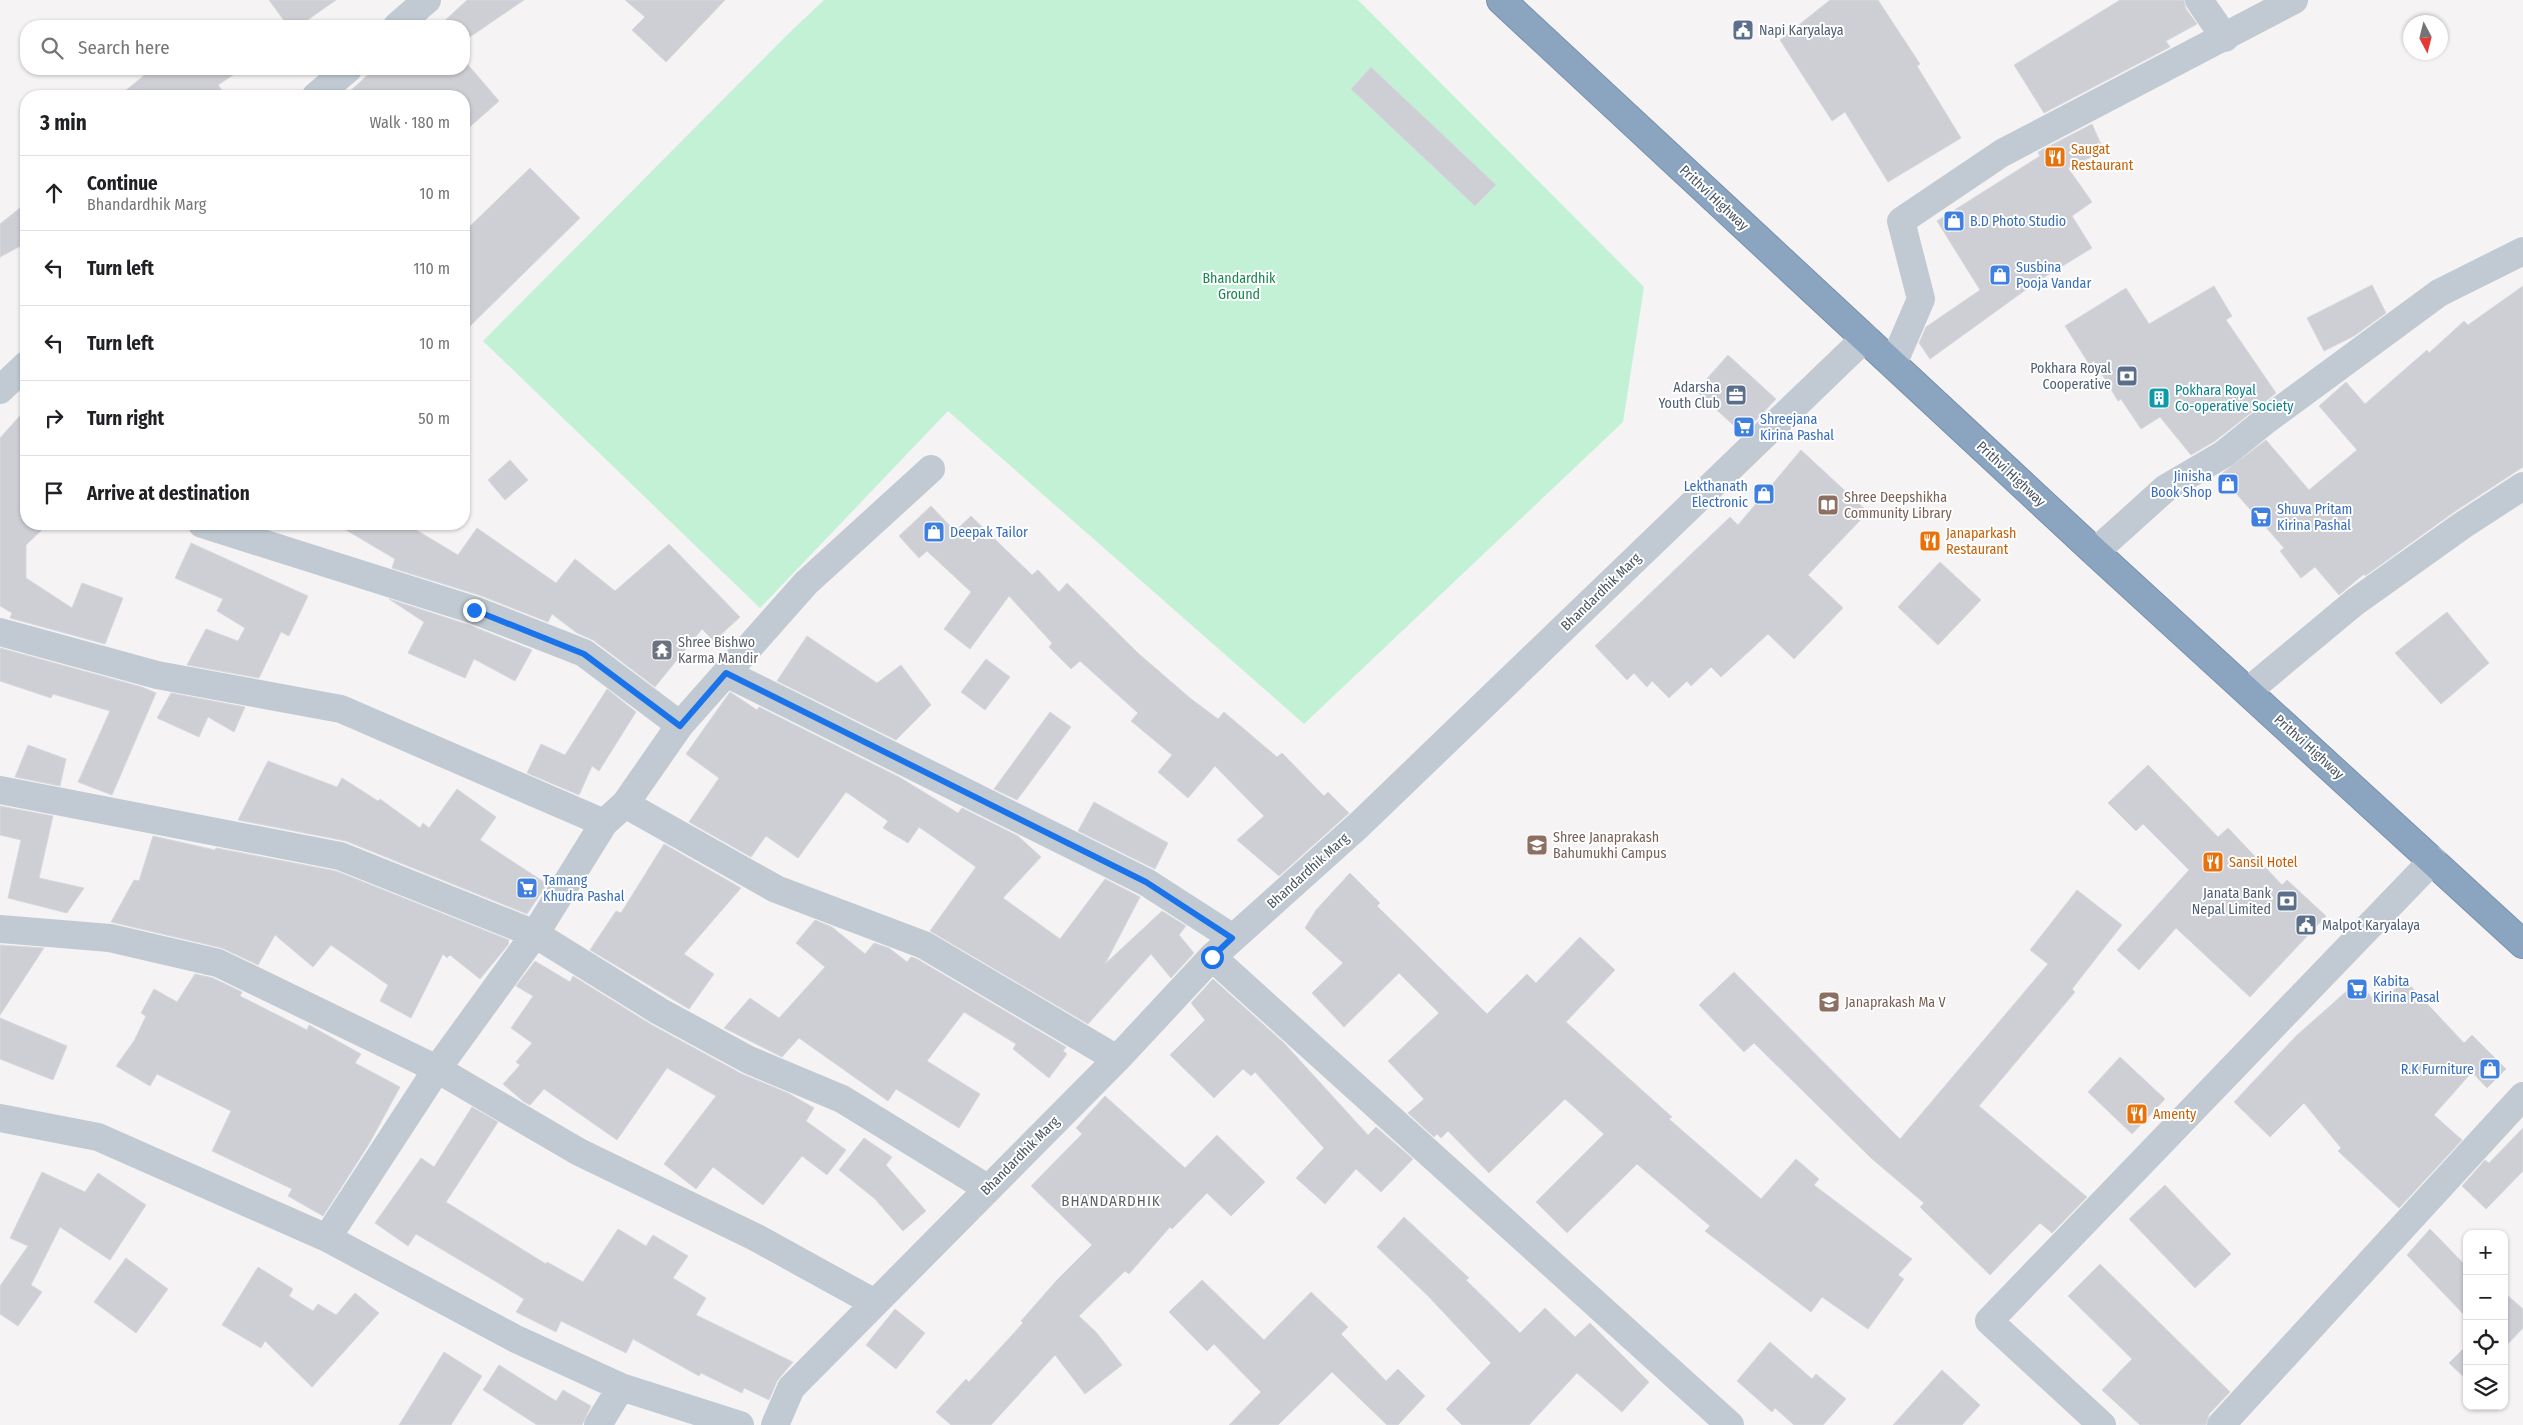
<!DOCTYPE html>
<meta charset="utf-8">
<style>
:root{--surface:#fff;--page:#f2f2f2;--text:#202124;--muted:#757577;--line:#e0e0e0}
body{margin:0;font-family:"Fira Sans Condensed",sans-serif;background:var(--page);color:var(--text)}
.controls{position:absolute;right:15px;bottom:15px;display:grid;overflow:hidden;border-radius:10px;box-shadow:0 1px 4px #0004}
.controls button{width:45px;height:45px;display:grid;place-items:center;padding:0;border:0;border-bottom:1px solid var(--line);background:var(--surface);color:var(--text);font:25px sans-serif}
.compass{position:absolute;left:2403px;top:15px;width:45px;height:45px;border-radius:50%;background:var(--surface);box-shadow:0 1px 4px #0004;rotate:173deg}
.stop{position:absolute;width:15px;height:15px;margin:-11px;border:4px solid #1a73e8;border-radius:50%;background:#fff}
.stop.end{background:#1a73e8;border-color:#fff;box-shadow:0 1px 5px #0008}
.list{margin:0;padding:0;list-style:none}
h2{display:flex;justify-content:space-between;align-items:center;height:65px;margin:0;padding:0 20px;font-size:21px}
h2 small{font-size:16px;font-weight:400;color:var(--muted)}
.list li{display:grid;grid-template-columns:32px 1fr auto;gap:15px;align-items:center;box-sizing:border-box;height:75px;padding:0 20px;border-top:1px solid var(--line)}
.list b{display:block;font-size:19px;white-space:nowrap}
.list p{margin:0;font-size:16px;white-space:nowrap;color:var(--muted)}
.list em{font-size:16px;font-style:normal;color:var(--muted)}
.icon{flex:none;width:28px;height:28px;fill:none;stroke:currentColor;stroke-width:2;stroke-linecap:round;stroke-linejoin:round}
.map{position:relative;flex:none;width:2523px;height:1425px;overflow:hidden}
.search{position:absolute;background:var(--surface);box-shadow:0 1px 4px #0004;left:20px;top:20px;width:450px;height:55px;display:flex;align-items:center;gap:12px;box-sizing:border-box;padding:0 18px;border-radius:20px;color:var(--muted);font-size:19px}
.panel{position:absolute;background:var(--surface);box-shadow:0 1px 4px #0004;left:20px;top:90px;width:450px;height:440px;border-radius:20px}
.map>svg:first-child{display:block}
</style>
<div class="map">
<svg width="2523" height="1425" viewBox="0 0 2523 1425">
<rect width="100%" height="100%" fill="#f5f3f3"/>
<path fill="#c3f1d5" d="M824 0H1358L1644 287 1623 422 1304 724 948 411 760 608 483 341 787 35Z"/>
<path fill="#cdcfd5" stroke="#d7d9de" d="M269 0H336L299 26H288Z
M467 0H524L464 41V26H439Z
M625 0H725L666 62 632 30 645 17Z
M1830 0H1878L1920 64 1917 66 1961 138 1888 182 1845 112 1832 121 1780 40Z
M2120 0H2184L2186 9 2197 24 2166 41 2170 47 2044 113 2014 65Z
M464 60 499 101 464 132V96H345L374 69H464Z
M1371 67 1496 185 1475 206 1351 89Z
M152 69H242L218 85 226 96H119Z
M2092 124 2104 151 2068 168 2092 202 2072 216 2092 248 2038 281 1930 359 1919 343 1926 327 1980 290 1937 221 2040 156 2038 152Z
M530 168 580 218 464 332V232Z
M26 203V243L0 257V224Z
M2372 285 2386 313 2354 336 2324 351 2307 318Z
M2214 286 2232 316 2226 320 2276 393 2215 441 2191 455 2160 417 2141 429 2121 399 2118 401 2094 361 2089 364 2065 326 2126 288 2149 324Z
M2523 286V467L2454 512 2365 576 2364 574 2339 595 2315 567 2301 578 2280 551 2284 548 2220 475 2266 440 2309 490 2357 450 2319 406 2346 382 2365 404 2427 350 2429 353 2464 321 2468 325Z
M1728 355 1776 399 1743 434 1696 391Z
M26 409V524H48L26 545V578L72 608 82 583 123 598 105 644 10 618 12 613 0 606V438Z
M1801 450 1868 512 1808 575 1843 608 1794 659 1768 634 1721 677 1711 667 1691 686 1687 681 1669 698 1652 681 1647 687 1634 673 1627 680 1595 646 1730 517 1738 525Z
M510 460 528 480 505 500 488 480Z
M931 506 955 531 971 516 1032 575 1038 570 1059 592 1067 583 1139 654 1190 698 1218 719 1224 712 1277 757 1282 753 1324 796 1328 792 1349 813 1279 876 1237 840 1264 816 1215 766 1188 798 1158 772 1172 755 1131 721 1138 713 1080 661 1071 669 1049 647 1052 643 1009 596 970 649 944 629 971 592 927 551 919 558 899 536Z
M336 524H406L458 555 477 528 556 583 575 559 615 591 669 544 740 617 714 641 702 629 655 687 593 640 577 633 552 614 548 622 479 595 392 568 395 559Z
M191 543 308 596 289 636 281 632 259 678 187 665 206 629 238 641 245 628 217 611 223 599 175 578Z
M1940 562 1981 600 1938 645 1898 607Z
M389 599 469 625 532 650 515 681 474 659 465 678 408 653 424 622Z
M2447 612 2489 663 2441 704 2395 653Z
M807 636 877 683 901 665 931 705 896 740 777 681Z
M0 648 142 687 156 693 112 795 78 782 110 711 53 694 51 698 0 681Z
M986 659 1010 677 985 710 961 692Z
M607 689 636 712 599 771 592 766 579 795 527 773 541 744 565 755Z
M730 692 757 710 759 707 899 777 958 813 962 808 1018 836 1041 857 1003 898 1060 939 1105 879 1140 897 1105 964 1162 911 1186 926 1179 935 1194 953 1171 978 1151 954 1088 1024 930 931 976 867 919 827 908 843 883 828 888 821 846 792 798 858 766 836 751 857 689 822 719 778 686 754Z
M171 693 245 707 234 732 208 717 199 737 157 718Z
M1050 712 1071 727 1017 800 994 789Z
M28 745 66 759 60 786 15 777Z
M268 761 337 787 342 778 378 801 380 799 420 828 423 823 429 828 457 789 496 817 480 840 547 884 527 914 346 841 238 820Z
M2148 765 2218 837 2228 828 2282 885 2287 880 2326 916 2250 997 2176 928 2139 970 2117 950 2189 870 2143 824 2136 831 2108 803Z
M1094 802 1168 843 1155 869 1078 831Z
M0 806 53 816 39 878 84 888 67 913 8 898 21 840 0 835Z
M153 836 215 850 216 848 336 871 509 940 508 945 480 979 450 955 447 958 443 954 411 1018 380 1001 388 985 331 945 313 967 275 935 258 965 222 948 111 922 134 880 139 881Z
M664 844 741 888 684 954 714 974 689 1009 590 950 616 911 621 913Z
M1350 873 1380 903 1377 906 1487 1014 1527 974 1536 983 1580 937 1615 970 1566 1022 1672 1117 1669 1119 1761 1199 1796 1159 1819 1179 1814 1185 1912 1259 1898 1275 1904 1279 1868 1329 1822 1297 1811 1312 1705 1231 1710 1226 1637 1164 1567 1233 1536 1202 1604 1134 1565 1099 1489 1173 1448 1131 1441 1138 1437 1134 1434 1137 1408 1113 1424 1099 1388 1061 1439 1013 1399 973 1344 1027 1312 993 1343 963 1305 928 1316 910Z
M2077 890 2122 925 2072 989 2075 992 1979 1106 2087 1197 2052 1233 2040 1223 1990 1275 1920 1207 1924 1203 1871 1158 1754 1043 1744 1052 1699 1005 1734 972 1900 1139 2048 964 2030 950Z
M815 920 832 927 865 954 874 943 889 948 907 962 911 957 917 959 1066 1047 1063 1051 1067 1054 1049 1078 1013 1049 1016 1044 964 1012 927 1061 980 1094 959 1128 896 1089 888 1101 799 1038 782 1057 724 1028 750 998 779 1018 825 967 796 943Z
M0 945 44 948 0 1015Z
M535 961 570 982 573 976 652 1025 742 1074 788 1093 814 1108 806 1121 846 1150 827 1175 802 1156 763 1205 713 1167 696 1189 664 1164 716 1096 667 1068 617 1140 544 1089 530 1105 524 1102 503 1084 520 1065 516 1062 532 1043 511 1028 533 996 516 986Z
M195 974 213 978 242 992 240 996 307 1030 309 1025 361 1054 355 1063 400 1087 369 1144 323 1216 288 1196 292 1189 212 1151 231 1111 157 1074 150 1086 116 1066 134 1041 146 1016 141 1013 154 989 177 1002Z
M1213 979 1284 1043 1368 1135 1376 1127 1413 1159 1381 1192 1356 1169 1325 1204 1296 1178 1324 1148 1255 1072 1251 1076 1243 1069 1214 1098 1170 1055 1205 1020 1191 1003Z
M2405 980 2464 1043 2472 1035 2506 1069 2487 1088 2472 1072 2434 1115 2462 1140 2399 1208 2338 1151 2341 1148 2304 1103 2270 1137 2234 1102 2296 1036 2358 981 2378 1005Z
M0 1018 67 1046 53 1080 0 1059Z
M2120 1057 2165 1099 2132 1134 2088 1092Z
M1105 1096 1185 1168 1217 1135 1265 1182 1231 1216 1207 1193 1172 1229 1170 1227 1129 1274 1125 1271 1079 1316 1096 1332 1122 1365 1085 1394 1055 1355 991 1425H951L936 1412 966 1379 969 1382 1023 1323 1021 1321 1057 1280 1092 1245 1031 1186 1082 1134 1076 1128Z
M472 1107 498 1122 446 1202 546 1264 547 1262 583 1282 618 1229 646 1246 653 1235 688 1256 673 1278 706 1298 696 1315 793 1362 777 1381 769 1400 744 1388 742 1393 701 1373 699 1376 633 1339 626 1353 561 1321 556 1332 516 1312 524 1299 495 1281 416 1234 408 1246 375 1223 421 1158 434 1167Z
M2523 1128V1171L2486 1209 2462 1186 2485 1160 2489 1163Z
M864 1138 892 1157 886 1165 926 1211 903 1231 875 1199 839 1170Z
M42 1172 85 1192 98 1173 146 1205 110 1260 60 1227 31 1285 42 1292 18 1326 0 1314V1286L28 1246 10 1238Z
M2165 1185 2231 1254 2195 1288 2129 1219Z
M1404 1217 1469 1278 1466 1280 1520 1333 1545 1308 1575 1337 1590 1323 1649 1382 1622 1412 1577 1373 1529 1425H1462L1446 1409 1491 1363 1428 1296 1377 1247Z
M2430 1229 2467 1267V1318L2407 1255Z
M126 1258 168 1289 136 1333 94 1302Z
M2100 1264 2230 1392 2209 1414 2206 1425H2140L2102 1390 2132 1359 2068 1296Z
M258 1267 293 1289 289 1296 313 1311 318 1304 336 1315 355 1293 379 1313 312 1387 265 1341 261 1348 222 1325Z
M1202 1280 1264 1340 1311 1292 1348 1327 1341 1334 1386 1381 1398 1369 1425 1396 1398 1425H1387L1332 1372 1278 1425H1229L1261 1392 1214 1344 1207 1351 1169 1312Z
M2506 1294 2523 1309V1328L2504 1348Z
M895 1309 925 1333 896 1369 866 1345Z
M1770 1342 1812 1379 1816 1374 1846 1399 1823 1425H1794L1775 1408 1772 1412 1737 1381Z
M2467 1345V1380L2449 1363Z
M444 1352 482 1376 451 1425H399Z
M499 1365 556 1401 563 1390 591 1406 582 1425H537L483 1390Z
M1942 1370 1980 1405 1962 1425H1893Z"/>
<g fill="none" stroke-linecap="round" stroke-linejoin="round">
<g stroke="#7690ad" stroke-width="30">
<path id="highway" d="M1501 0 2095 552 2523 944"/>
</g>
<path stroke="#c1cad2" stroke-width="28" d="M2199 0 2225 38
M397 26 427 0
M316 96 348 69
M1893 364 1921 299 1901 221 2002 153 2294 0
M0 390 26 365
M202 524 474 610 584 653 680 725
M2095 552 2166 488 2224 454 2265 421 2439 293 2523 251
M0 632 157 675 341 709 604 823
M726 673 1146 882 1233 938
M2248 691 2355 602 2463 525 2523 486
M0 790 340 856 535 934 659 1011 749 1060 842 1099 987 1188
M625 804 776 889 924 945 1117 1059
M0 929 110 938 218 963 437 1069 579 1152 755 1237 873 1302
M1212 957 1730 1425
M0 1118 98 1137 327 1238 516 1339 621 1387 740 1425
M327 1238 437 1069 535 934 604 823 625 804 680 725 806 583 931 469
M598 1425 621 1387
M775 1425 791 1388 1117 1059 1212 957 1360 824 1865 338
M2102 1425 1989 1321 2433 860
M2221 1425 2523 1096"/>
<use href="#highway" stroke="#8ba5c1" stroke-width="28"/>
</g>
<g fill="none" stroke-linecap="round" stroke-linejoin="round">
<path stroke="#1a73e8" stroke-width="6" d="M474 610 584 654 680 726 726 673 1146 882 1232 938 1212 957"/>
</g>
<defs>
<g id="civic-square" transform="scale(1.125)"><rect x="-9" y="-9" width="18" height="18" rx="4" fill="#5c6f8a" stroke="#fff"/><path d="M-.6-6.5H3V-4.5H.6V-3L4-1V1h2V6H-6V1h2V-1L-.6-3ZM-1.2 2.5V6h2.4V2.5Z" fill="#fff"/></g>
<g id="restaurant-square" transform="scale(1.125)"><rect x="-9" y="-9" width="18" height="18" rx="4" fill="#e8710a" stroke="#fff"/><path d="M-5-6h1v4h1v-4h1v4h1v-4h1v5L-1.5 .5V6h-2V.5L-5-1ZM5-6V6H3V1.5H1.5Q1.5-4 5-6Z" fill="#fff"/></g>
<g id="shop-square" transform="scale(1.125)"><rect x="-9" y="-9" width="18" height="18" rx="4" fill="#3f7fe0" stroke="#fff"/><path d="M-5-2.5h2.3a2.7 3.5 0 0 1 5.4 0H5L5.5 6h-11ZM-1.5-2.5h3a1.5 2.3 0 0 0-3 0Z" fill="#fff"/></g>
<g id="bank-square" transform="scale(1.125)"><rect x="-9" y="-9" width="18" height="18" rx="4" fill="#5c6f8a" stroke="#fff"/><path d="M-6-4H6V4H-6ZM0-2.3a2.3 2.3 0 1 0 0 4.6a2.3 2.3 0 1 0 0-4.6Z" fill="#fff"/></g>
<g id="office-square" transform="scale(1.125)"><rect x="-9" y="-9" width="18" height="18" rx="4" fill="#5c6f8a" stroke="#fff"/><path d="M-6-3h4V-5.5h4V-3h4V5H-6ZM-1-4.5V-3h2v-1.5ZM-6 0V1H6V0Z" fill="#fff"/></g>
<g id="building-square" transform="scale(1.125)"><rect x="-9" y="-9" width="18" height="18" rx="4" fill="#0f9aa8" stroke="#fff"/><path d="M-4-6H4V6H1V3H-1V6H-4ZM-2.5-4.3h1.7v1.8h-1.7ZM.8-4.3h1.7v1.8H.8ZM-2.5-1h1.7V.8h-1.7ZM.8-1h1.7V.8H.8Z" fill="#fff"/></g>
<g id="supermarket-square" transform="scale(1.125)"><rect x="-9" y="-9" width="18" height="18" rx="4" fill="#3f7fe0" stroke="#fff"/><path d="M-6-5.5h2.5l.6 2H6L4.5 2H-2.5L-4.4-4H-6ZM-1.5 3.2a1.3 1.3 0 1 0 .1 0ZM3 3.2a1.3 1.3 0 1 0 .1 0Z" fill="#fff"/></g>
<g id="library-square" transform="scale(1.125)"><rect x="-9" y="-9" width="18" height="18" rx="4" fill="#8d6e63" stroke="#fff"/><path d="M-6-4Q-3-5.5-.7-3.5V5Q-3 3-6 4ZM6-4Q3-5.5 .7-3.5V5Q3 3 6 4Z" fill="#fff"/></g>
<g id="temple-square" transform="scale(1.125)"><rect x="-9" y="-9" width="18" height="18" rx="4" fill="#6b7280" stroke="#fff"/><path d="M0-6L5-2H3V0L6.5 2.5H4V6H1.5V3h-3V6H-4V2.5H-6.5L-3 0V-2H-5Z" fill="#fff"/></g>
<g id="university-square" transform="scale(1.125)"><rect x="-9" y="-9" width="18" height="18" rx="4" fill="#8d6e63" stroke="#fff"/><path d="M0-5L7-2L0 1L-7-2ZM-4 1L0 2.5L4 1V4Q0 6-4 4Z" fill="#fff"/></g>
<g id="school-square" transform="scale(1.125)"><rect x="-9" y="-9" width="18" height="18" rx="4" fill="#8d6e63" stroke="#fff"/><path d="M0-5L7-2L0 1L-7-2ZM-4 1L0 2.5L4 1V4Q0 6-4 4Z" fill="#fff"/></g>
</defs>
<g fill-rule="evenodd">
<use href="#civic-square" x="1743" y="30"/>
<use href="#restaurant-square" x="2055" y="157"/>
<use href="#shop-square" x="1954" y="221"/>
<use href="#shop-square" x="2000" y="275"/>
<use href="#bank-square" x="2127" y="376"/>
<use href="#office-square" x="1736" y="395"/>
<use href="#building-square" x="2159" y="398"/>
<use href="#supermarket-square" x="1744" y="427"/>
<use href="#shop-square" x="2228" y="484"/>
<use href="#shop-square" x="1764" y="494"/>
<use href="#library-square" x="1828" y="505"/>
<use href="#supermarket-square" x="2261" y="517"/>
<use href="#shop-square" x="934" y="532"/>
<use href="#restaurant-square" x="1930" y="541"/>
<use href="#temple-square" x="662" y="650"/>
<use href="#university-square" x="1537" y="845"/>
<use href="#restaurant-square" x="2213" y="862"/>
<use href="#supermarket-square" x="527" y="888"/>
<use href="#bank-square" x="2287" y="901"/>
<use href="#civic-square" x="2306" y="925"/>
<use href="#supermarket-square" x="2357" y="989"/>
<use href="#school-square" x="1829" y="1002"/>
<use href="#shop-square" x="2490" y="1069"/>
<use href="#restaurant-square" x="2137" y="1114"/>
</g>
<g text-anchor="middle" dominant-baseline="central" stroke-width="4" stroke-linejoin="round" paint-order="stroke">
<g font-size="14" fill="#4e5e75" stroke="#fff" text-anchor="end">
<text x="1759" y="30" text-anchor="start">Napi Karyalaya</text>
<text x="2111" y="368">Pokhara Royal<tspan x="2111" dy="16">Cooperative</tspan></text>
<text x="1720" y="387">Adarsha<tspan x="1720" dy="16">Youth Club</tspan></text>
<text x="2271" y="893">Janata Bank<tspan x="2271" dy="16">Nepal Limited</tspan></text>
<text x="2322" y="925" text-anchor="start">Malpot Karyalaya</text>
</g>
<g font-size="14" fill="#c56008" stroke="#fff" text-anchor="start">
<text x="2071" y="149">Saugat<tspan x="2071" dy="16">Restaurant</tspan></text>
<text x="1946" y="533">Janaparkash<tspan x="1946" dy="16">Restaurant</tspan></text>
<text x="2229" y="862">Sansil Hotel</text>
<text x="2153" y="1114">Amenty</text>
</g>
<g font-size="14" fill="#4a5661" stroke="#fff">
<text transform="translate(1714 198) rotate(43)">Prithvi Highway</text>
<text transform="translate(2011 474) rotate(43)">Prithvi Highway</text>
<text transform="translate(1601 592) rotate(-44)">Bhandardhik Marg</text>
<text transform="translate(2309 747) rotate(42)">Prithvi Highway</text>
<text transform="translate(1308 871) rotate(-42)">Bhandardhik Marg</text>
<text transform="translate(1020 1156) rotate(-45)">Bhandardhik Marg</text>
</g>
<g font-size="14" fill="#366cbe" stroke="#fff" text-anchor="start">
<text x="1970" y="221">B.D Photo Studio</text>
<text x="2016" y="267">Susbina<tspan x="2016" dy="16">Pooja Vandar</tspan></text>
<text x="1760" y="419">Shreejana<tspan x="1760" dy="16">Kirina Pashal</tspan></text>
<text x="2212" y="476" text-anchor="end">Jinisha<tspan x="2212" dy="16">Book Shop</tspan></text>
<text x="1748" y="486" text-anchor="end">Lekthanath<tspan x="1748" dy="16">Electronic</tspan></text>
<text x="2277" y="509">Shuva Pritam<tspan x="2277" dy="16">Kirina Pashal</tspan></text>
<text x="950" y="532">Deepak Tailor</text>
<text x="543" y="880">Tamang<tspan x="543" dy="16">Khudra Pashal</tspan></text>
<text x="2373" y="981">Kabita<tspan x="2373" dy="16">Kirina Pasal</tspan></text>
<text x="2474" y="1069" text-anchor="end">R.K Furniture</text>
</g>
<g font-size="14" fill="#17864f" stroke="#fff">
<text x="1239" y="278">Bhandardhik<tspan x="1239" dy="16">Ground</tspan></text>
</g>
<g font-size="14" fill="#0d838f" stroke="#fff" text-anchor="start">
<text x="2175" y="390">Pokhara Royal<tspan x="2175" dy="16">Co-operative Society</tspan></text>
</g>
<g font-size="14" fill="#785e54" stroke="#fff" text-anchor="start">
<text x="1844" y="497">Shree Deepshikha<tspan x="1844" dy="16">Community Library</tspan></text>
<text x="1553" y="837">Shree Janaprakash<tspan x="1553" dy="16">Bahumukhi Campus</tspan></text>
<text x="1845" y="1002">Janaprakash Ma V</text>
</g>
<g font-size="14" fill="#5b616d" stroke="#fff" text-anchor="start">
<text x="678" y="642">Shree Bishwo<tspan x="678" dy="16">Karma Mandir</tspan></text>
</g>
<g font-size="15" letter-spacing="1" fill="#5f6368" stroke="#fff">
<text x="1111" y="1201">BHANDARDHIK</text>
</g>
</g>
</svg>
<div class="controls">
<button>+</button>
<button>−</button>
<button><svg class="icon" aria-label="locate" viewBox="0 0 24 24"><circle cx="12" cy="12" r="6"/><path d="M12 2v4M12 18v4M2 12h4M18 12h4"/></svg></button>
<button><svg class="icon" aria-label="layers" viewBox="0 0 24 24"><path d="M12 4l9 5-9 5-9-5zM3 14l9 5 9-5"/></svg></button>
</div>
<svg class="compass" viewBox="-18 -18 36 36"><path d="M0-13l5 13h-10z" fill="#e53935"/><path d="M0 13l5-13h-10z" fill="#757577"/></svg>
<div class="stop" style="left:1212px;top:957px"></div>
<div class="stop end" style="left:474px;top:610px"></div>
<div class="search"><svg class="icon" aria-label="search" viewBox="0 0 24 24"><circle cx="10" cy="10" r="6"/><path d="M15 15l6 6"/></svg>Search here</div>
<section class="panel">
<h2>3 min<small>Walk · 180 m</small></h2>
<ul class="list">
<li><svg class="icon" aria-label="ahead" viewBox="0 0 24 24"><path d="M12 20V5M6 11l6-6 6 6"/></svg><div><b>Continue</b><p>Bhandardhik Marg</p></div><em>10 m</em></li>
<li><svg class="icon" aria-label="left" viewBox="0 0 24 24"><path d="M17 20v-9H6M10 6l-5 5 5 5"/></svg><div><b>Turn left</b></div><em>110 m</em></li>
<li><svg class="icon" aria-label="left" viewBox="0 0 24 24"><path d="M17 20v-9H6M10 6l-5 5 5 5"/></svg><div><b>Turn left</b></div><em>10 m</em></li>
<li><svg class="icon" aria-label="right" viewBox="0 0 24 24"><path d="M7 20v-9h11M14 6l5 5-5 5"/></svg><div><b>Turn right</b></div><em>50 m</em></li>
<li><svg class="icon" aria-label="arrive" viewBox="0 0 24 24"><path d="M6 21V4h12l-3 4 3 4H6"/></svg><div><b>Arrive at destination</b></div></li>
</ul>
</section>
</div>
